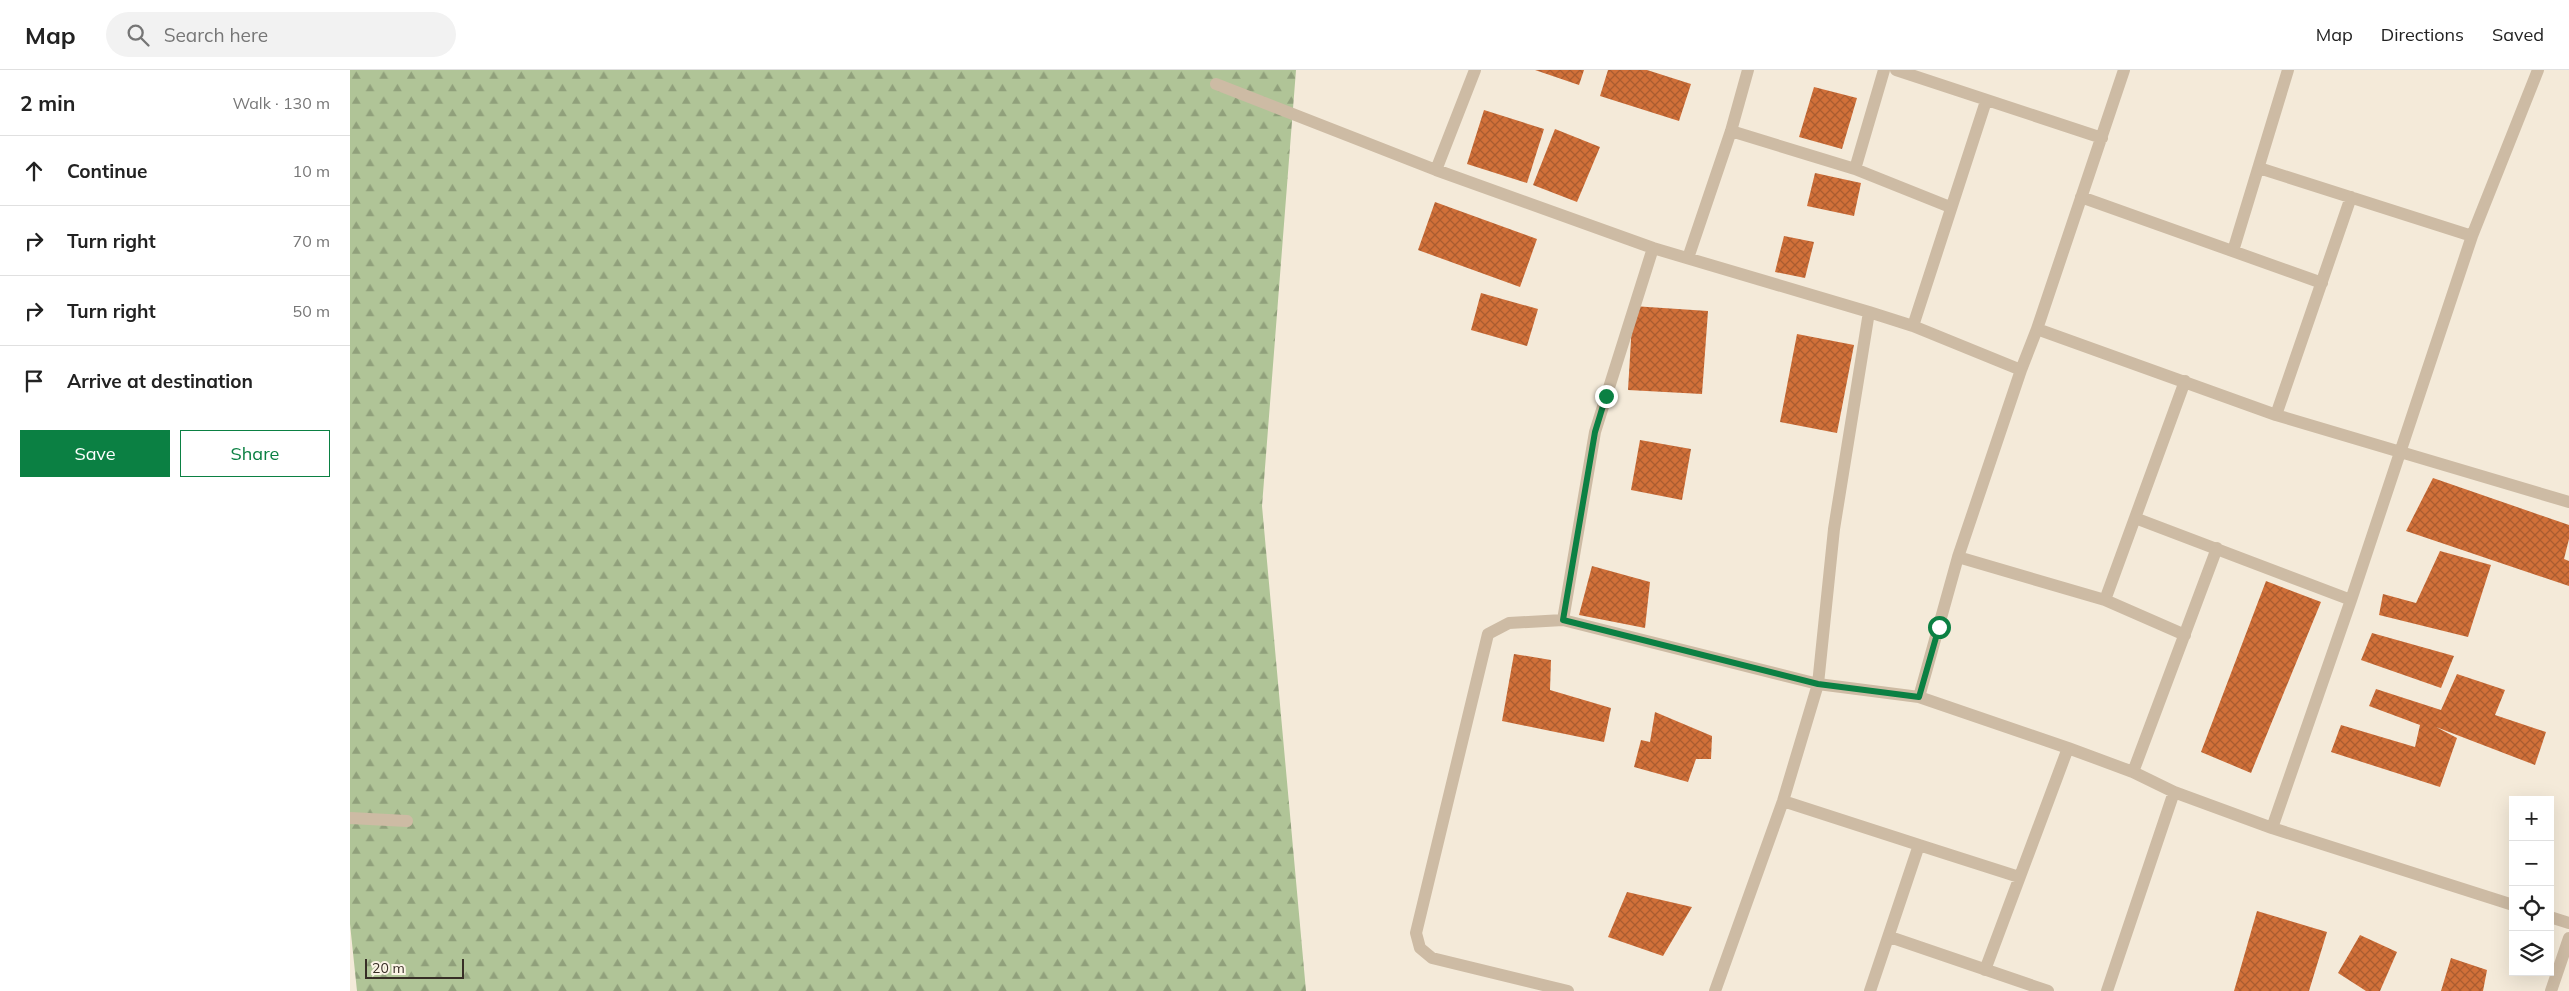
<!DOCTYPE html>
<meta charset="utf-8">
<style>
:root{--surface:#fff;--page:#f2f2f2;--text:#222;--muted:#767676;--line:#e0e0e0;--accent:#0b8043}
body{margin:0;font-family:Mulish,sans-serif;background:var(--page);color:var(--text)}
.controls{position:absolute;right:15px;bottom:15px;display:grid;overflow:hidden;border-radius:0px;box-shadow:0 5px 20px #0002}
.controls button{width:45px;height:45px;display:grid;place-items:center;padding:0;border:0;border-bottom:1px solid var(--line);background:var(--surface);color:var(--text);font:25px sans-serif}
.scale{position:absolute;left:15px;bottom:12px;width:99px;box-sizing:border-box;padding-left:5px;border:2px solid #372e26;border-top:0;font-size:14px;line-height:18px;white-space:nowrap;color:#372e26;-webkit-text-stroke:4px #fbf4e6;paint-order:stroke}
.stop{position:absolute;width:15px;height:15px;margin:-11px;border:4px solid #0b8043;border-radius:50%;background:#fff}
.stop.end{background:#0b8043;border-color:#fff;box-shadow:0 1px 5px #0008}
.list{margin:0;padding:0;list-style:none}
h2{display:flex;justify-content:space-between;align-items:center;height:65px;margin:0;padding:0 20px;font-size:21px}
h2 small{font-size:16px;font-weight:400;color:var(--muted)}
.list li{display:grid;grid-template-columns:32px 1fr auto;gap:15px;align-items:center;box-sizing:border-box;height:70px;padding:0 20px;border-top:1px solid var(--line)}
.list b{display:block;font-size:19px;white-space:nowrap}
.list em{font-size:16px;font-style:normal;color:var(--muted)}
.actions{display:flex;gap:10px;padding:15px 20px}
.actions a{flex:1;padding:11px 0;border:1px solid var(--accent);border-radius:0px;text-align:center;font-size:18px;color:var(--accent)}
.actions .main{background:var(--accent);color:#fff}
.icon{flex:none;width:28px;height:28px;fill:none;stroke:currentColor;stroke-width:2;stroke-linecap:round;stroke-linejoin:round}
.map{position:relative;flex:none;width:2219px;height:921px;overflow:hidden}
header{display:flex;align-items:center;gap:30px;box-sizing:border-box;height:70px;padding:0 25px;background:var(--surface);border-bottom:1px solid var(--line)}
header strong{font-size:24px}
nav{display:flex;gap:28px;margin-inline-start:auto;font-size:18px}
.search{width:350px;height:45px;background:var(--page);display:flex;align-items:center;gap:12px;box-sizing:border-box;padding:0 18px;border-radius:28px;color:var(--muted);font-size:19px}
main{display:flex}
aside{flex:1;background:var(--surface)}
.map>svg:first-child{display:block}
</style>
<header>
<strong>Map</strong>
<div class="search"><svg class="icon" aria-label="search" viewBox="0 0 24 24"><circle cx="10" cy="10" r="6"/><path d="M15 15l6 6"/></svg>Search here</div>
<nav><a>Map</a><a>Directions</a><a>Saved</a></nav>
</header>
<main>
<aside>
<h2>2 min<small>Walk · 130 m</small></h2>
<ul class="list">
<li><svg class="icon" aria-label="ahead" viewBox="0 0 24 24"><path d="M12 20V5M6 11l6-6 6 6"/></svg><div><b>Continue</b></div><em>10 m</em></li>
<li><svg class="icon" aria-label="right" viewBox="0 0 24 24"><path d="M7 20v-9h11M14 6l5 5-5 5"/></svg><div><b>Turn right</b></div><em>70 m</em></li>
<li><svg class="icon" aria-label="right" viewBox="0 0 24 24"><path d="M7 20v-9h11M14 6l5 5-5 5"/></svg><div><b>Turn right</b></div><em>50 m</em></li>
<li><svg class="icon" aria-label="arrive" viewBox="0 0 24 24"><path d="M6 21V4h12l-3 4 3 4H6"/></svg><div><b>Arrive at destination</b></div></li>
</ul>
<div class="actions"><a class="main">Save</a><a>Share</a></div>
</aside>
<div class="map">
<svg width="2219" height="921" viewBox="0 0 2219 921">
<defs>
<pattern id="forest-firs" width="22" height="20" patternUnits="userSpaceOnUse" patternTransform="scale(1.25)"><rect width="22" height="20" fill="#b0c497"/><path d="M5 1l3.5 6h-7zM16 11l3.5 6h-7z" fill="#90a07b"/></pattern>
<pattern id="building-cross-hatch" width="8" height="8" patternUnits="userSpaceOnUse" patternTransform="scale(1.25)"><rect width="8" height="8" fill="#d17039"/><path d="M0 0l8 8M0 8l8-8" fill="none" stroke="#aa5c30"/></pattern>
</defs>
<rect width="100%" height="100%" fill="#f4ead9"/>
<path fill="url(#forest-firs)" d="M0 0H946L912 436 956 921H7L0 854Z"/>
<path fill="url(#building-cross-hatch)" d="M1185 0H1234L1229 15Z
M1258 0H1297L1341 14 1329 51 1250 26Z
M1464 17 1507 28 1492 79 1449 67Z
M1134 40 1194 59 1177 113 1117 94Z
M1205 59 1250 77 1227 132 1183 115Z
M1465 103 1511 113 1504 146 1457 136Z
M1085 132 1187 169 1170 217 1068 180Z
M1434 166 1464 172 1455 208 1425 202Z
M1131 223 1188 239 1177 276 1121 260Z
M1283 236 1358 241 1352 324 1278 320Z
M1447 264 1504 275 1487 363 1430 352Z
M1290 370 1341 379 1332 430 1281 420Z
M2083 408 2219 455V469L2214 489 2219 491V516L2056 461Z
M2090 481 2141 495 2118 567 2029 545 2033 524 2066 533Z
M1242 496 1300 512 1295 558 1229 545Z
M1916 511 1971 532 1901 703 1851 682Z
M2022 563 2104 586 2091 618 2011 590Z
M1164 584 1201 590 1200 620 1261 638 1254 672 1152 651Z
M2107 604 2155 620 2145 645 2196 662 2185 695 2086 657 2107 668 2090 717 1981 682 1991 655 2065 677 2070 655 2019 636 2026 619 2091 640Z
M1305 642 1362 666 1361 689H1346L1338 712 1284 697 1291 670 1300 672Z
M1277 822 1342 837 1313 886 1258 867Z
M1907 841 1977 862 1959 921H1884Z
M2010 865 2047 882 2030 921H2016L1988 903Z
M2101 888 2137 900 2133 921H2091Z"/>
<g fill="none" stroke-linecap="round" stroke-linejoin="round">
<path stroke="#cdbba4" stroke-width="12" d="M1546 0 1752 68
M866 14 1086 100 1303 178 1519 242 1484 459 1468 614 1433 731 1365 921
M1381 61 1505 99 1600 137
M1909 98 2122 166
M1505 99 1534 0
M1086 100 1125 0
M1731 127 1972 213
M1883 181 1938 0
M1338 188 1381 61 1398 0
M1519 242 1563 256 1671 300 1687 259 1926 345 2219 432
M1563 256 1636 31
M1687 259 1774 0
M1926 345 2001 127
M1785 448 2001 530
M1608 487 1755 530 1835 565
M1755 530 1835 311
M1213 550 1245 362 1303 178
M1569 627 1608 487 1671 300
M1783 702 1867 478
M1433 731 1569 775 1520 921
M0 748 57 751
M1922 758 2163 835
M1569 775 1669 807
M2200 847 2219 853
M1540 867 1698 921
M1635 900 1718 678
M1218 921 1082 888 1070 878 1066 863 1138 564 1159 553 1213 550 1468 614 1569 627 1718 678 1783 702 1824 722 1922 758 2001 530 2122 166 2188 0
M1757 921 1824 722
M2201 921 2219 868"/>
</g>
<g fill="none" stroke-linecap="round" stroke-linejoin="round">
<path stroke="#0b8043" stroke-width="6" d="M1256 326 1245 362 1213 550 1468 614 1569 627 1589 557"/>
</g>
</svg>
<div class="controls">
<button>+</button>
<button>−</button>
<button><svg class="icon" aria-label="locate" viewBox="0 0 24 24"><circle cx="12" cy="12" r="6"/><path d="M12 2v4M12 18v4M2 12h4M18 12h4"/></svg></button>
<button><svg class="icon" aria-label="layers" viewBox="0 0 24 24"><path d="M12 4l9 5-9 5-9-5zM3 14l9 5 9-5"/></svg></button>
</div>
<div class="scale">20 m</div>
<div class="stop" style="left:1589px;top:557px"></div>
<div class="stop end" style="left:1256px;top:326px"></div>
</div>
</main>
